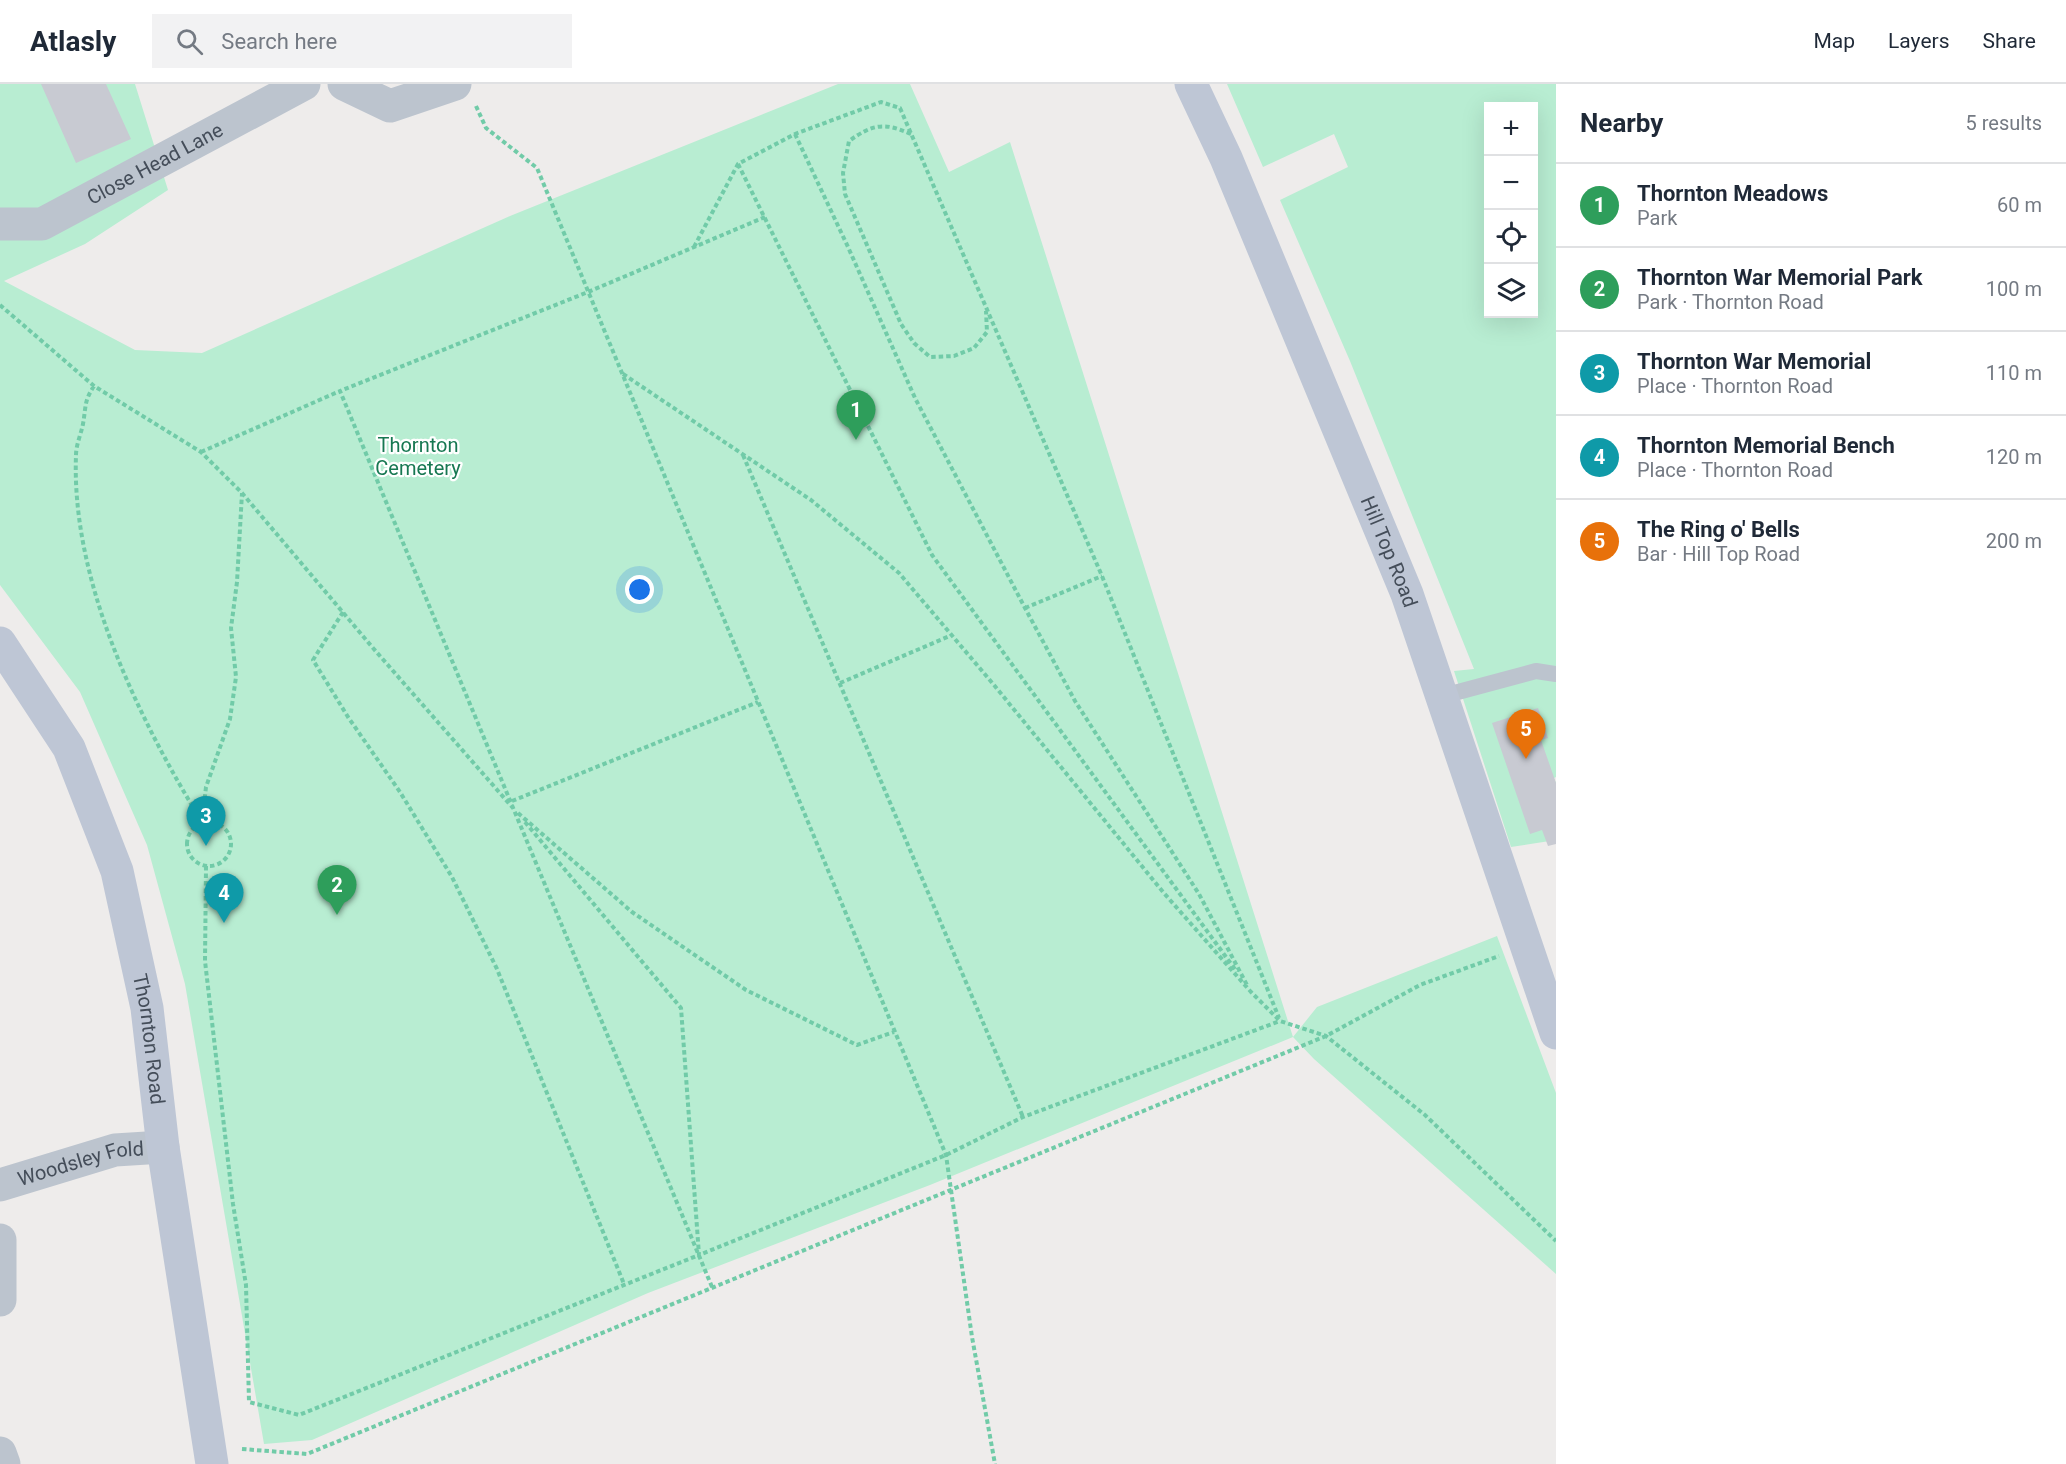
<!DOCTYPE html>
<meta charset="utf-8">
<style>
:root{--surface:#fff;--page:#f2f2f3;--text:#1f2937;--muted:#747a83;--line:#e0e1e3;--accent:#db2777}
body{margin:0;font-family:Roboto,sans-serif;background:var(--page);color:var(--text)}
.controls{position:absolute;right:18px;top:18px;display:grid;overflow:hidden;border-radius:0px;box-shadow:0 6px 24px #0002}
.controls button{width:54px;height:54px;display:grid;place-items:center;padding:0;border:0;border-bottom:2px solid var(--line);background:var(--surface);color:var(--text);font:30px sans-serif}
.you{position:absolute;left:640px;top:506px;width:21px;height:21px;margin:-15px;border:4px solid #fff;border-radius:50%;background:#1a73e8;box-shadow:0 0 0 9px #1a73e833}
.badge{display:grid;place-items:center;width:39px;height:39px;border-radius:50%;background:var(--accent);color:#fff;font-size:20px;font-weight:700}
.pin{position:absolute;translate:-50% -50px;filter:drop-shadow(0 2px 3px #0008)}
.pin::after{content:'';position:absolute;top:32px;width:21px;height:18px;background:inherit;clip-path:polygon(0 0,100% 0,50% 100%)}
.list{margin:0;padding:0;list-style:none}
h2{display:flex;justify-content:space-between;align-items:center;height:78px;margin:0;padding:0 24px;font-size:26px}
h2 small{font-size:20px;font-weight:400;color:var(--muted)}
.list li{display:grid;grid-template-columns:39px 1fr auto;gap:18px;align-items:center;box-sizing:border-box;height:84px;padding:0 24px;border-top:2px solid var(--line)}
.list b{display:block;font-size:22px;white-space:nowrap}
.list p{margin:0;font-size:20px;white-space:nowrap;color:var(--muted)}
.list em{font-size:20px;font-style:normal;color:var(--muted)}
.icon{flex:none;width:33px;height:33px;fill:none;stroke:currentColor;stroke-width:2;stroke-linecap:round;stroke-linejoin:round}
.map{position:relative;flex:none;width:1556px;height:1380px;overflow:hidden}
header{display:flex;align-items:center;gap:36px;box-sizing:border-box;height:84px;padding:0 30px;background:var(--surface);border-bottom:2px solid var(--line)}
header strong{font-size:28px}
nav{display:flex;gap:33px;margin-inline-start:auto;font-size:21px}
.search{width:420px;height:54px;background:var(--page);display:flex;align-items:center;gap:15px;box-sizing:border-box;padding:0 21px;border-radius:0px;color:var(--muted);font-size:22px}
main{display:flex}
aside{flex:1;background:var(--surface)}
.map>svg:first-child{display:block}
</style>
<header>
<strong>Atlasly</strong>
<div class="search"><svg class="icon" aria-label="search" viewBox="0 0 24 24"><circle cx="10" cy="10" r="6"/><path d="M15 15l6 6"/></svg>Search here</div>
<nav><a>Map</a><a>Layers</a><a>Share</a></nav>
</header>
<main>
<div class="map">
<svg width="1556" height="1380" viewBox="0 0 1556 1380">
<rect width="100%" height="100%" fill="#eeeceb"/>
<path fill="#b8edd2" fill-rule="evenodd" d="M0 0H135L168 106 85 160 4 197 135 266 202 269 510 132 838 0H910L949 88 1010 58 1293 953 1317 923 1497 852 1556 1009V1190L1314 975 1293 953 930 1101 648 1209 312 1356 264 1360 185 900 147 761 80 608 0 501Z
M1227 0H1556V693L1554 694 1556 699V756L1511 763 1454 587 1474 585 1350 277 1280 116 1348 83 1334 50 1263 83ZM1488 22H1534V230H1488Z"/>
<path fill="#c8cad2" d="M41 0H106L131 55 76 79Z
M1538 624 1548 654 1541 656 1556 699V760L1548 762 1542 746 1530 750 1492 639Z"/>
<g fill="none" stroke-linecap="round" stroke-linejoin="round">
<path stroke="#71cba8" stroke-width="4" stroke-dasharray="4.5 3" stroke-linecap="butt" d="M476 22 486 44 537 84 946 1071 972 1253 995 1380
M795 50 848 163 915 314 1025 524 1075 617 1199 810 1247 901
M911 50C884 38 873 40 849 57L843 89 845 110 901 240 914 259 930 273 954 272 974 264 987 248 986 227
M738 80 932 471 1237 888
M694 163 738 80 795 50 881 18 900 24 1102 492 1279 934
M0 221 94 302 201 368 242 409 373 564 513 724
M623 290 811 416 899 489 994 601 1163 808 1251 908 1280 937 1326 952 1425 1031 1556 1157
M94 302C84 317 86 323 83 340 81 350 76 361 76 371 71 496 138 634 202 738
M201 368 340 307
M743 371 1023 1033
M1025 524 1102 492
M343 528 313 576 348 633 400 708 452 793 497 885 624 1200
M840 599 952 551
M512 717 758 618
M518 729 632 828 746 906 857 961 894 948
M202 737 206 703 230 635 236 593 231 544 237 498 242 409
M187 760a22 22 0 1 1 44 0a22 22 0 1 1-44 0Z
M525 738 681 924 699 1171 946 1071 1023 1033 1280 937
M206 782 205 877 233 1120 246 1201 249 1318 299 1331 699 1171
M712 1203 340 307 588 208 765 133
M242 1365 307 1370 1326 952 1420 901 1499 872"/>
<path stroke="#bcc4ce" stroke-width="16" d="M1443 612 1536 587 1556 590"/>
<g stroke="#bcc4ce" stroke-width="33">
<path d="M344 0 390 22 455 0"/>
<path id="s1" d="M0 140H42L304 0"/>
<path id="s2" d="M0 1101 115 1066 163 1063"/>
<path d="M0 1156V1216"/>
<path d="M0 1369 4 1380"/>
</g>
<g stroke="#bec6d5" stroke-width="33">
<path id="s3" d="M1191 0 1226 74 1407 510 1556 949"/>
<path id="s4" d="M0 559 69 664 117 787 147 924 163 1063 212 1380"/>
</g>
</g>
<g text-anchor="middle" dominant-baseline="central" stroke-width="4.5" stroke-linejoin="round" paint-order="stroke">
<g font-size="20" fill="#444d59" stroke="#fff">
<text stroke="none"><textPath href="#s1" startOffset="170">Close Head Lane</textPath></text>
<text stroke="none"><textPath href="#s3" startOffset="508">Hill Top Road</textPath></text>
<text stroke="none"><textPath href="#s4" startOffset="429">Thornton Road</textPath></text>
<text stroke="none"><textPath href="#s2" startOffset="84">Woodsley Fold</textPath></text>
</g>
<g font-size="20" fill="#177852" stroke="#fff">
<text x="418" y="361">Thornton<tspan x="418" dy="23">Cemetery</tspan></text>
</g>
</g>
</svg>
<div class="controls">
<button>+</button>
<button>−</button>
<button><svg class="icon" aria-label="locate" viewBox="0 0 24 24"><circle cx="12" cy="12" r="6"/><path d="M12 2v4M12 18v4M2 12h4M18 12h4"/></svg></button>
<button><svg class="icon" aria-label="layers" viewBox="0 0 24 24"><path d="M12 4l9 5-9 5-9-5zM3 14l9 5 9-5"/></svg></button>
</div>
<div class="you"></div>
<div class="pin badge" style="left:856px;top:356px;background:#2e9e5b">1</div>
<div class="pin badge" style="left:337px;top:831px;background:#2e9e5b">2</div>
<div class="pin badge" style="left:206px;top:762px;background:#0f9aa8">3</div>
<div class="pin badge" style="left:224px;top:839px;background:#0f9aa8">4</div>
<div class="pin badge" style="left:1526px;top:675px;background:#e8710a">5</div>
</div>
<aside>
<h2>Nearby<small>5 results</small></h2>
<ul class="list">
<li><span class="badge" style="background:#2e9e5b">1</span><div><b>Thornton Meadows</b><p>Park</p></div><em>60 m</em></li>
<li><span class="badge" style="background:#2e9e5b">2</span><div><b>Thornton War Memorial Park</b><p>Park · Thornton Road</p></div><em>100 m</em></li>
<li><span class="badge" style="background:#0f9aa8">3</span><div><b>Thornton War Memorial</b><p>Place · Thornton Road</p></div><em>110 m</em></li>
<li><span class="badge" style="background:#0f9aa8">4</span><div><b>Thornton Memorial Bench</b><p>Place · Thornton Road</p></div><em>120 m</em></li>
<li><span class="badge" style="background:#e8710a">5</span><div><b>The Ring o' Bells</b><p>Bar · Hill Top Road</p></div><em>200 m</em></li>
</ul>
</aside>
</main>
